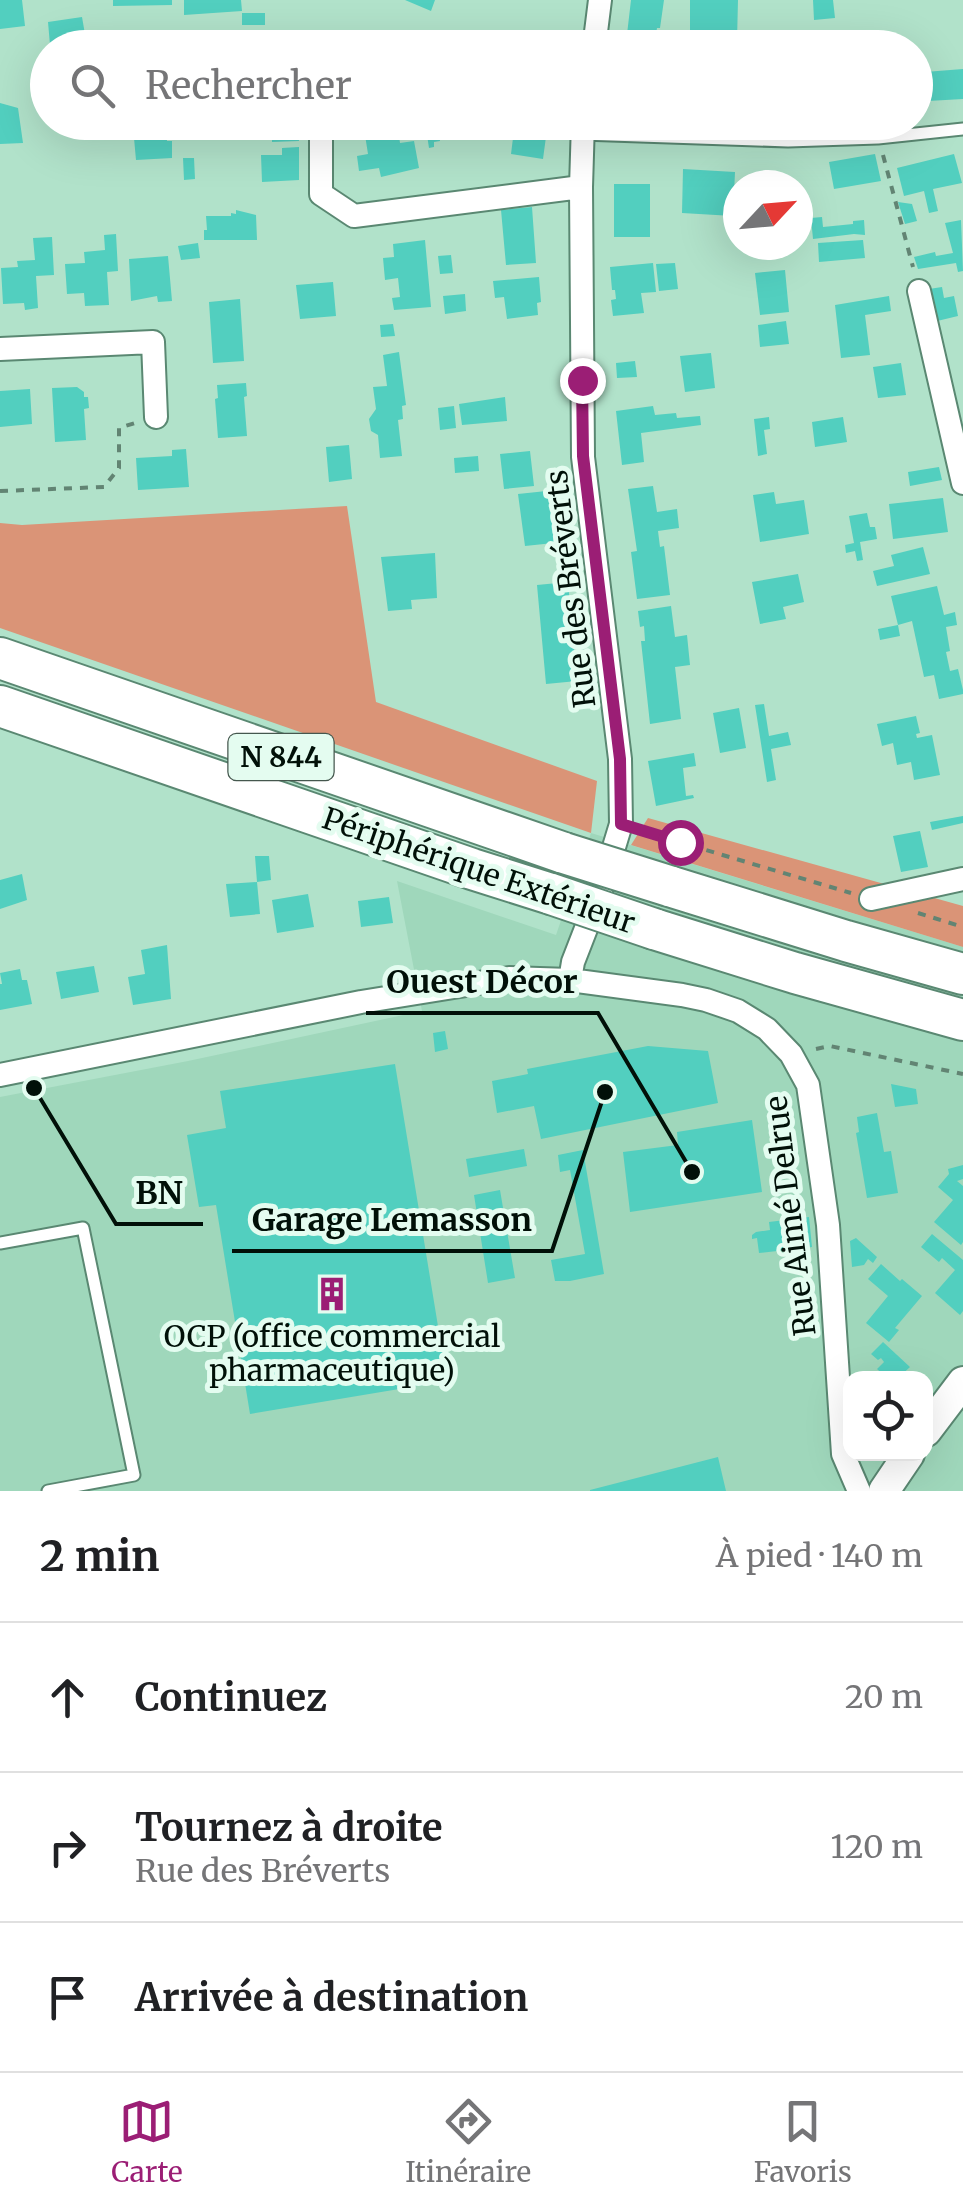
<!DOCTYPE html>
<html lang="fr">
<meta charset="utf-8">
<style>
:root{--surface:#fff;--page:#f2f2f2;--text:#202124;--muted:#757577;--line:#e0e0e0;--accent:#9b1e75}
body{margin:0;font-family:Merriweather,serif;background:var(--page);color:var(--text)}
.controls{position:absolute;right:30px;bottom:30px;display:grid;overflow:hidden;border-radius:20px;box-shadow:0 10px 40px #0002}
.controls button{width:90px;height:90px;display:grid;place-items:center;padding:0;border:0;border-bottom:2px solid var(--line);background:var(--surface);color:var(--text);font:50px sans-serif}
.compass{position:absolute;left:723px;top:170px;width:90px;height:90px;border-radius:50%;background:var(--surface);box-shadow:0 10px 40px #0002;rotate:64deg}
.stop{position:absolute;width:30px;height:30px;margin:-22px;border:8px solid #9b1e75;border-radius:50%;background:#fff}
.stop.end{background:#9b1e75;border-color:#fff;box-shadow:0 2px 10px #0008}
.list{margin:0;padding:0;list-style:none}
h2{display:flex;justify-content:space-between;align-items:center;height:130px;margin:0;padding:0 40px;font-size:42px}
h2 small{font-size:32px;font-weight:400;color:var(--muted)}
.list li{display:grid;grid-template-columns:65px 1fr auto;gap:30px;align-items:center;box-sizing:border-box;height:150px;padding:0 40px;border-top:2px solid var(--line)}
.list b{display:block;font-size:38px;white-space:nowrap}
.list p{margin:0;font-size:32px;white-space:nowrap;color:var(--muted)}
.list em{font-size:32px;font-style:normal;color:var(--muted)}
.icon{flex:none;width:55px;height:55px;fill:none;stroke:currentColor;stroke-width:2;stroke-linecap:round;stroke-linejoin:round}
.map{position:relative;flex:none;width:963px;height:1491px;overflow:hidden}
.search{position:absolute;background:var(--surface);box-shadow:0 10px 40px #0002;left:30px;right:30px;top:30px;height:110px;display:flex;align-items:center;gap:25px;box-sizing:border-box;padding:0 35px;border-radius:55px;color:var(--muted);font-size:38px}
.sheet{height:580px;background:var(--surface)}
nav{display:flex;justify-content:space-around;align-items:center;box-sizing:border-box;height:140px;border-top:2px solid var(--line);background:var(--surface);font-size:28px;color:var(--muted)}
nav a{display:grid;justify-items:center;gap:5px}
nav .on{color:var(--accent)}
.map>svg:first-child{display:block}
</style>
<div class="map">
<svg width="963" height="1491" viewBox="0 0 963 1491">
<rect width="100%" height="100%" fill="#b1e2ca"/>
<path fill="#9fd7bb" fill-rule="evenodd" d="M591 833 963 947V1491H0V1097L188 1061 422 1011 397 881 556 935ZM850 1378H926V1454H850Z"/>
<path fill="#da9477" d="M347 506 376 702 597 781 591 833 0 628V523L22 525Z
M648 818 963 906V947L631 845Z"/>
<path fill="#52cfbf" d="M0 0H22L25 26 0 29Z
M113 0H172V5L113 6Z
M184 0H241L242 11 184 15Z
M405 0H435L431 11Z
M631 0H664L660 28H657L654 47 626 43Z
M690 0H738L737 41 690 40Z
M813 0H833L835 18 814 20Z
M242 13H265V25H242Z
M82 17 86 40 50 45 48 22Z
M399 35 441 41 443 48H400Z
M963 69V99L928 101 925 72Z
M0 103 18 108 23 143 0 144Z
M355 122H397L400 143 414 141 419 168 381 177 379 168 359 171 357 156 368 154 365 135 358 136Z
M425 122H437L440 141 434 142V147L429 148Z
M515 122H548L543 159 511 154Z
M166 125 167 141H172V158L136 160 134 138H137V127Z
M272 126H298L299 141 272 142Z
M299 147V180L262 182 261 155H282V148Z
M875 154 881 181 834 189 829 162Z
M954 154 962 183 933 189 938 211 929 213 924 191 904 196 897 168Z
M183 158H194L195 179 184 180Z
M683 169 735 172 733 216 682 213Z
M614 184H650V237H614Z
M898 202 912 204 917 221 905 224Z
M532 207 536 263 506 265 501 210Z
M236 210 256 215 257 240H204V230H207L206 216H231V213L236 214Z
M822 217 823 227 853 224V221L864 220 865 235 854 234 813 239 811 218Z
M961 220 963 271 958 272 956 263 918 269 914 257 935 252 936 256 953 253 945 223Z
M116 234 118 271 107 272 109 305 85 306 84 293 67 294 65 264 85 263 84 252 105 250 104 235Z
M52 237 54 275 36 276 38 308 25 310 24 303 3 304 1 268 18 267 17 261 35 260 33 238Z
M425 240 431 307 394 310 392 298 400 297 398 278 385 280 383 258 394 257 393 244Z
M863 240 865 258 819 262 818 243Z
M198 243 200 258 181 260 178 246Z
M451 255 453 273 440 274 438 256Z
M168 256 172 301 158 302 157 296 131 301 129 259Z
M653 263 656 292 641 293 644 313 613 316 611 300 616 299 615 290H612L610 267Z
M675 263 678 289 659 291 656 264Z
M785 270 789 312 760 315 755 273Z
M539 277 541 302 537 303 538 315 507 319 504 297 495 298 493 281Z
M333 282 336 316 300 319 296 285Z
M942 287 944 298 954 296 958 316 933 322 929 289Z
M465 294 466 311 445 314 443 296Z
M889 296 891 311 865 315 870 355 841 358 835 305Z
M240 299 244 361 213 363 209 302Z
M786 321 789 344 760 347 758 325Z
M393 324 395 336 381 337 380 325Z
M399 352 406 405 402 406 403 419 398 420 402 456 380 458 378 435 371 431 369 419 376 409 373 387 387 386 383 355Z
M711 353 715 388 685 392 680 356Z
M635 361 637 377 617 378 616 363Z
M901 363 906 395 878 398 873 367Z
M246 383 247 396 244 397 247 436 218 438 215 399 218 398 217 385Z
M77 387 84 392V397H88L89 408 84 409 86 440 55 442 52 388Z
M30 389 32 424 0 427V391Z
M505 397 507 421 462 425 459 404Z
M454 406 456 428 440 430 438 408Z
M653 406 655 415 676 413 677 418 700 416 701 425 641 433 644 462 622 465 616 411Z
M769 417 770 429 764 430 767 454 758 456 754 419Z
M843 417 847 442 815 447 812 422Z
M349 445 352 479 329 482 326 447Z
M186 449 189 487 138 490 136 458 172 456V450Z
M530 451 534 486 504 489 500 454Z
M478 456 479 471 455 473 454 458Z
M939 467 942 480 910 486 908 472Z
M653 486 657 512 677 509 679 528 658 531 660 547 664 546 670 595 637 599 631 552 637 551 628 489Z
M556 490 563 542 525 546 518 494Z
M774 492 776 504 804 500 809 534 760 542 753 495Z
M943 498 948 532 893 539 889 504Z
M867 513 870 527H875L877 539 860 542 863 560 857 561 855 551 846 553 845 545 854 543 849 516Z
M923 547 930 574 877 586 873 571 894 566 891 555Z
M435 553 437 598 411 600 412 609 388 611 381 557Z
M798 574 804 602 783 607 786 619 760 624 752 582Z
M568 582 577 681 546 684 537 585Z
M937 586 944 615 955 612 957 625 946 627 950 651 946 652 950 671 958 669 963 690V694L939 699 934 675 924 677 912 621 898 625 900 636 880 640 878 629 898 625 891 596Z
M671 606 675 637 687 635 690 665 675 667 681 719 650 724 641 641H645L644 626 640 627 638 611Z
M764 704 769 736 788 732 791 745 771 749 776 780 767 782 755 705Z
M739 708 746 748 720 753 713 713Z
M916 716 920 733 916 734 917 738 932 735 940 775 914 780 911 762 897 765 893 743 882 746 877 724Z
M694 753 696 766 683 768 686 796 693 795 694 798 656 806 648 761Z
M963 816V823L932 830 930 822Z
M920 831 928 867 901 872 893 836Z
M255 856H269L271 880 257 882Z
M22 874 27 900 0 909V880Z
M257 882 260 914 230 917 226 884Z
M308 894 314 927 277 933 272 900Z
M389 897 393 923 361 927 358 901Z
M167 945 171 999 133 1005 128 977 145 974 141 950Z
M94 966 99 992 61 999 56 972Z
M20 969 22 980H27L32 1004 0 1010V984H2L0 973Z
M445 1031 448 1049 435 1052 433 1033Z
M648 1046 708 1051 718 1103 541 1139 534 1106 497 1113 492 1081 528 1074 527 1069Z
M395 1064 447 1381 250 1414 216 1205 199 1207 187 1135 226 1128 220 1091Z
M891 1084 916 1089 918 1104 895 1107Z
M877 1113 884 1152 891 1151 898 1193 867 1198 856 1133 859 1132 857 1117Z
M752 1120 762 1192 630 1212 623 1152 678 1145 677 1132Z
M524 1149 527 1166 469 1177 466 1159Z
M583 1150 604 1274 570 1281H555L551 1260 585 1254 570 1170 560 1172 558 1155Z
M963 1165V1179L957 1181 963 1186V1242L961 1245 934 1222 953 1200 938 1187 949 1174 948 1169Z
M500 1190 515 1278 488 1283 474 1195Z
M809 1217 812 1247 759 1253 757 1238 752 1239V1235L756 1232 770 1230 769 1222Z
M932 1234 963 1260V1311L960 1315 935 1293 955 1270 942 1258 939 1262 921 1247Z
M856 1238 877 1257 873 1263 868 1259 864 1265 852 1267 850 1241Z
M881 1264 900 1281 902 1279 922 1296 895 1328 899 1330 889 1342 866 1323 888 1296 868 1279Z
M883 1342 910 1367 898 1378H887L877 1369 884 1362 881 1358 878 1360 871 1354Z
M718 1457 726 1491H590V1490Z"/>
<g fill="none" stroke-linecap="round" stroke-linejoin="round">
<g stroke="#5a8872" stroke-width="15">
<path id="service" d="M581 134 788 141 878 138 963 129
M0 1243 83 1228 134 1475 48 1491"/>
</g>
<g stroke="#5a8872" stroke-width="26">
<path id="minor" d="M594 48 600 0
M321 122V194L354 216 581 187
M919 291 963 483
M0 349 153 342 156 417
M871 899 963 879
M570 980 573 962 601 890 621 824 620 759 583 457 581 187 583 122
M0 1075 361 1002 509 978 570 980 682 995 706 1000 738 1011 767 1029 791 1054 808 1085 828 1225 843 1454 859 1491"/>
</g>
<g stroke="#5a8872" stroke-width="34">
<path id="tertiary" d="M926 1431 963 1382
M884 1491 909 1454"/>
</g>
<g stroke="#5a8872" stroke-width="44">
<path id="trunk" d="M0 658 564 853
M0 706 472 869 551 894
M669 886 846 941 963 974
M654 929 795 973 963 1020"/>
</g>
<path stroke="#628473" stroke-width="4" stroke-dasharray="8 8" stroke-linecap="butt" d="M883 155 913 267
M0 491 104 487 119 468V428L135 423
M645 832 851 893
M918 913 963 927
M816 1049 830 1046 963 1074"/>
<use href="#service" stroke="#fff" stroke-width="11"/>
<use href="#minor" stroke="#fff" stroke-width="22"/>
<use href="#tertiary" stroke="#fff" stroke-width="30"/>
<use href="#trunk" stroke="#fff" stroke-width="40"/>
<g stroke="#5a8872" stroke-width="44" stroke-linecap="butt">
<path id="trunk-bridge" d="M564 853 669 886
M551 894 654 929"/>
</g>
<use href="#trunk-bridge" stroke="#fff" stroke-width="40"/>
</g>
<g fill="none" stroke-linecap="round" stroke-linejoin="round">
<path stroke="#9b1e75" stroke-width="12" d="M582 380 583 456 620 759 621 824 680 842"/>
</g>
<defs>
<g id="building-bare" transform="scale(2.7)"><path d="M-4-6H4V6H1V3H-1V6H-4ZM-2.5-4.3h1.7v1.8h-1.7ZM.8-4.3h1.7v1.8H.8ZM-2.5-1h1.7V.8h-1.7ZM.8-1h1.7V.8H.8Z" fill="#9b1e75" stroke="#e4fcf0" stroke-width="2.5" paint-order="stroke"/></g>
</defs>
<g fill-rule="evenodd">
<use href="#building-bare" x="332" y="1294"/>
</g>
<g text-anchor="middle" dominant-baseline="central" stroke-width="10" stroke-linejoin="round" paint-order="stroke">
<rect fill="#e4fcf0" stroke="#45574e" stroke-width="2.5" x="228.5" y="734" width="105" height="46" rx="8"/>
<g font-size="28" font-weight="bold" fill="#011008">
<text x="281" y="757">N 844</text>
</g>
<g font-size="30" fill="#011008" stroke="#e4fcf0">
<text transform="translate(570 589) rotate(-97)">Rue des Bréverts</text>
<text transform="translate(479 870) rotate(19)">Périphérique Extérieur</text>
<text transform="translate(790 1216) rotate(-97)">Rue Aimé Delrue</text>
</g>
<g font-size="30" fill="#011008" stroke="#e4fcf0">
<text x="332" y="1336">OCP (office commercial<tspan x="332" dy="34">pharmaceutique)</tspan></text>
</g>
</g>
<path fill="none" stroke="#011008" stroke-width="4" d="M692 1172L598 1013H366M34 1088L116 1224H203M605 1092L552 1251H232"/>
<g fill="#011008" stroke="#e4fcf0" stroke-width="4">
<circle cx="692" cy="1172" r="10"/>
<circle cx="34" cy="1088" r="10"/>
<circle cx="605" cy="1092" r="10"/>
</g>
<g font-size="32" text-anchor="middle" font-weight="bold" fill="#011008" stroke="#e4fcf0" stroke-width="10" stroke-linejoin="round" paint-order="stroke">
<text x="482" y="993">Ouest Décor</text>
<text x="159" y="1204">BN</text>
<text x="392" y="1231">Garage Lemasson</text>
</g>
</svg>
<div class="controls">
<button><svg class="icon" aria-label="locate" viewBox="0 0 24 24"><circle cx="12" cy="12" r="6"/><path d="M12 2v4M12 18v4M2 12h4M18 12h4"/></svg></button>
</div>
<svg class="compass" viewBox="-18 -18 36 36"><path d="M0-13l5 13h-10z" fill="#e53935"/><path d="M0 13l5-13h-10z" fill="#757577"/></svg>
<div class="stop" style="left:680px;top:842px"></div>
<div class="stop end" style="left:582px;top:380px"></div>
<div class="search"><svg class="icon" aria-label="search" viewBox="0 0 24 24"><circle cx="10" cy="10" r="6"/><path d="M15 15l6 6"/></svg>Rechercher</div>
</div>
<section class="sheet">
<h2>2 min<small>À pied · 140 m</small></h2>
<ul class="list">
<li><svg class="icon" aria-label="ahead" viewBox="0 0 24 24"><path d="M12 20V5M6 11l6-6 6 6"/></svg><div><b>Continuez</b></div><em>20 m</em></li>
<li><svg class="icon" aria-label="right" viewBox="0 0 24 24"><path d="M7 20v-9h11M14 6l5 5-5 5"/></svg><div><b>Tournez à droite</b><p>Rue des Bréverts</p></div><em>120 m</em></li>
<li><svg class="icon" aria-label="arrive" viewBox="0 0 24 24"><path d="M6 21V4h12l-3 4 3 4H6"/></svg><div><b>Arrivée à destination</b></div></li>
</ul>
</section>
<nav>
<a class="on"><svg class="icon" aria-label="map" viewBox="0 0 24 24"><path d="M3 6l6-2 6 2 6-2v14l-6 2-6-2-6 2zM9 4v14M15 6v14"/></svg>Carte</a>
<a><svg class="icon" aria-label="directions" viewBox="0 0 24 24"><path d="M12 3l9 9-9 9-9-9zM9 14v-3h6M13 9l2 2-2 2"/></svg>Itinéraire</a>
<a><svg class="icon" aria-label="saved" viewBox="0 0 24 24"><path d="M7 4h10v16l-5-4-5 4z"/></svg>Favoris</a>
</nav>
